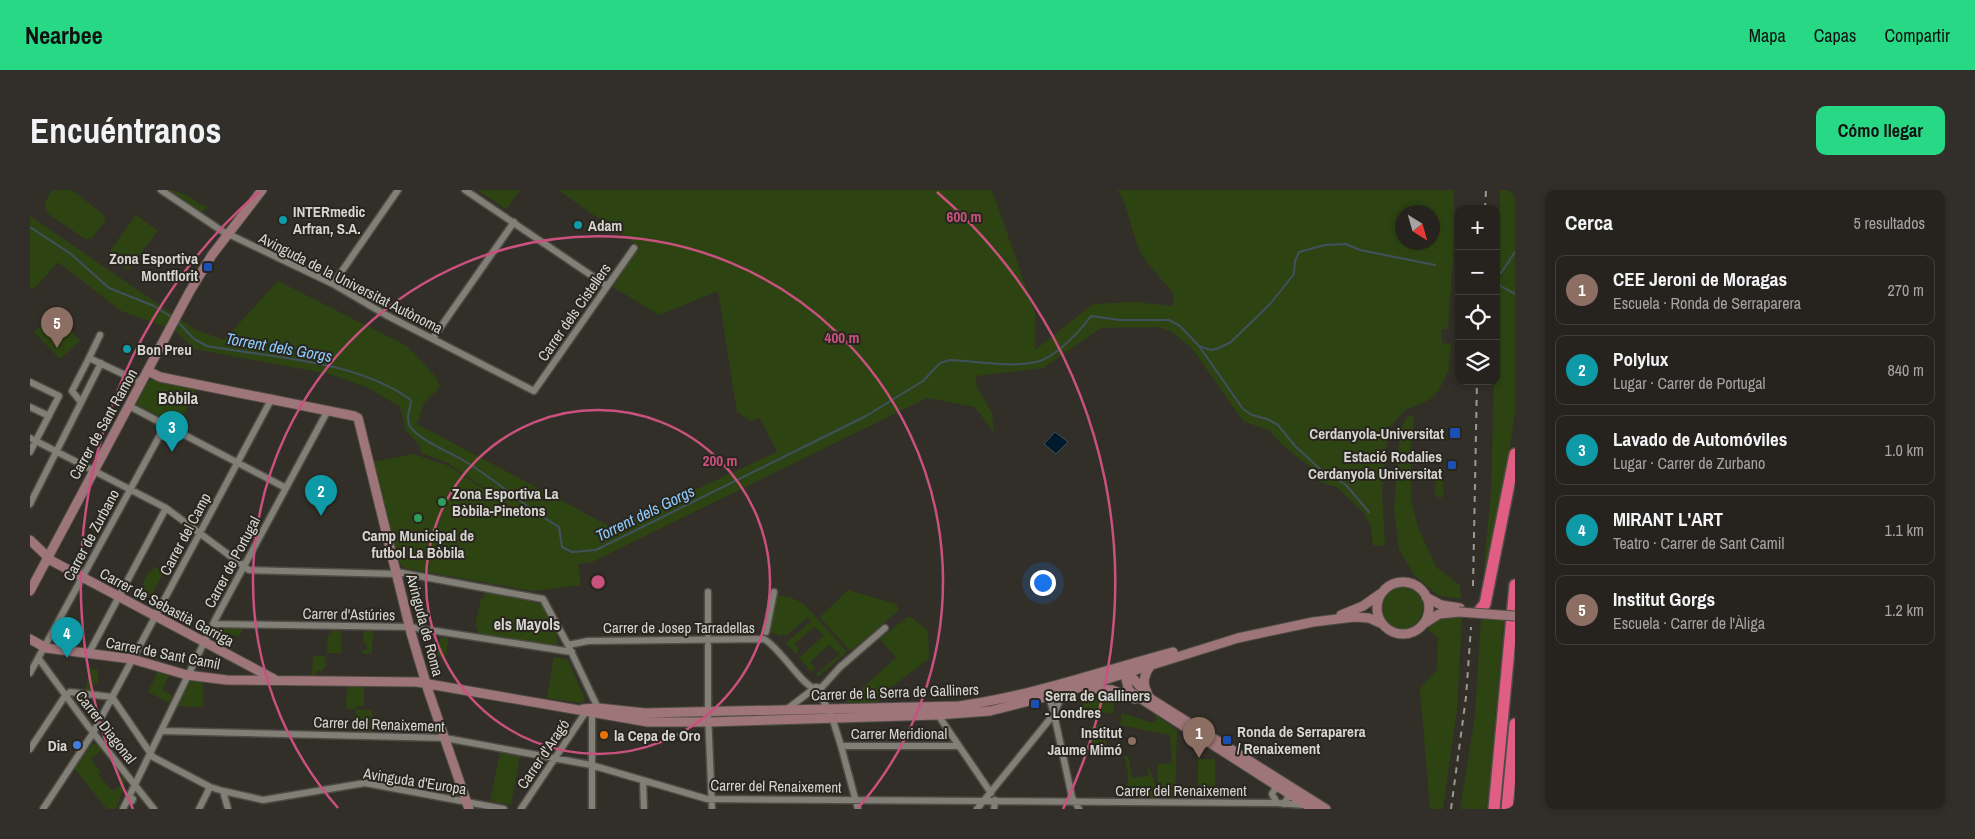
<!DOCTYPE html>
<html lang="es">
<meta charset="utf-8">
<style>
:root{--surface:#26231e;--page:#322f2b;--text:#f1f3f6;--muted:#a4a4a4;--line:#42403c;--accent:#27d885}
body{margin:0;font-family:"Archivo Narrow",sans-serif;background:var(--page);color:var(--text)}
.controls{position:absolute;right:15px;top:15px;display:grid;overflow:hidden;border-radius:10px;box-shadow:0 2px 8px #0003}
.controls button{width:45px;height:45px;display:grid;place-items:center;padding:0;border:0;border-bottom:1px solid var(--line);background:var(--surface);color:var(--text);font:25px sans-serif}
.compass{position:absolute;left:1365px;top:15px;width:45px;height:45px;border-radius:50%;background:var(--surface);box-shadow:0 2px 8px #0003;rotate:143deg}
.you{position:absolute;left:1012px;top:392px;width:18px;height:18px;margin:-12px;border:4px solid #fff;border-radius:50%;background:#1a73e8;box-shadow:0 0 0 8px #1a73e833}
.badge{display:grid;place-items:center;width:32px;height:32px;border-radius:50%;background:var(--accent);color:#fff;font-size:16px;font-weight:700}
.pin{position:absolute;translate:-50% -41px;filter:drop-shadow(0 1px 2px #0008)}
.pin::after{content:'';position:absolute;top:26px;width:18px;height:15px;background:inherit;clip-path:polygon(0 0,100% 0,50% 100%)}
.list{margin:0;padding:0;list-style:none}
h2{display:flex;justify-content:space-between;align-items:center;height:65px;margin:0;padding:0 20px;font-size:21px}
h2 small{font-size:16px;font-weight:400;color:var(--muted)}
.list li{display:grid;grid-template-columns:32px 1fr auto;gap:15px;align-items:center;box-sizing:border-box;height:70px;margin:0 10px 10px;padding:0 10px;border:1px solid var(--line);border-radius:10px}
.list b{display:block;font-size:19px;white-space:nowrap}
.list p{margin:0;font-size:16px;white-space:nowrap;color:var(--muted)}
.list em{font-size:16px;font-style:normal;color:var(--muted)}
.icon{flex:none;width:28px;height:28px;fill:none;stroke:currentColor;stroke-width:2;stroke-linecap:round;stroke-linejoin:round}
.map{position:relative;flex:none;width:1485px;height:619px;overflow:hidden;border-radius:10px}
header{display:flex;align-items:center;gap:30px;box-sizing:border-box;height:70px;padding:0 25px;background:var(--accent);color:#111}
header strong{font-size:24px}
nav{display:flex;gap:28px;margin-inline-start:auto;font-size:18px}
.intro{display:flex;align-items:center;justify-content:space-between;box-sizing:border-box;height:120px;padding:0 30px}
h1{margin:0;font-size:35px}
.button{padding:12px 22px;border-radius:10px;background:var(--accent);color:#111;font-size:18px;font-weight:700}
main{display:flex;gap:30px;padding:0 30px}
aside{flex:1;background:var(--surface);border-radius:10px;box-shadow:0 2px 8px #0003}
.map>svg:first-child{display:block}
</style>
<header>
<strong>Nearbee</strong>
<nav><a>Mapa</a><a>Capas</a><a>Compartir</a></nav>
</header>
<div class="intro"><h1>Encuéntranos</h1><a class="button">Cómo llegar</a></div>
<main>
<div class="map">
<svg width="1485" height="619" viewBox="0 0 1485 619">
<rect width="100%" height="100%" fill="#322f28"/>
<path fill="#2d4412" fill-rule="evenodd" d="M24 0H42L74 25 75 31 61 49H55L17 23 15 13 20 2Z
M139 0C154 0 164 13 178 17L172 22Z
M447 0H490L476 19Z
M528 0H962L1005 123V160L1063 114 1105 112 1143 116 1144 104C1134 91 1120 78 1112 65 1102 47 1099 14 1087 0H1424L1423 70 1418 139H1412V153L1421 154 1419 179 1409 200 1399 210 1375 220 1358 239 1352 301 1355 355 1343 356 1341 337 1334 323 1307 297 1292 293 1278 275 1253 256 1240 241 1213 231 1161 157 1140 141 1129 137 1071 138 1013 178 946 186 947 198 962 223 964 243 945 217 897 208 562 372 548 374 551 395 502 401 375 378 370 374 343 272 383 264 419 276 512 339 418 273 391 263 390 255 376 241 370 217 339 198 299 184 164 159 145 140 91 121 28 72 4 99 0 98V26L166 140 194 150 248 91 377 156 406 187 410 197 394 213 387 234 583 338 747 262 730 228 721 231 707 222 688 101 629 125 583 97 608 56ZM1372 22H1402V52H1372Z
M1470 0H1485V222L1472 309 1453 388 1461 303 1464 191H1466Z
M106 25 128 41 98 80 77 65Z
M25 123 50 151 30 169 4 142Z
M118 189 166 199 148 236 105 214Z
M1384 225 1381 255V311L1388 337 1406 377 1430 395 1431 409 1408 405 1385 386 1369 360 1364 320 1370 239 1377 227Z
M1412 284 1414 304 1410 309 1405 304 1406 285Z
M124 376 134 382 120 408 109 403 118 382 121 383Z
M1351 418a21 21 0 1 1 42 0a21 21 0 1 1-42 0Z
M818 400 866 414 869 420 820 461 790 427Z
M455 401 511 414C517 425 533 446 525 457L448 444V437L445 436 451 408H454Z
M746 405 762 408 775 415 817 462 789 486 785 485 810 464 799 455 780 472 786 479 781 482 769 468 794 445 784 437 764 454 769 460 766 464 756 453 781 431 778 427 755 447 754 443 750 446 739 442Z
M877 427H881L898 441 899 469 848 507 849 512 815 513 866 468 850 449Z
M1432 427 1427 519 1413 619H1400L1390 498 1407 480 1408 447 1397 439 1408 429Z
M1451 428 1474 430 1459 599 1456 619H1430L1445 526Z
M187 438 213 439 209 447 195 442 190 451 203 459 200 462 183 453 181 448Z
M301 440 311 441V463H297L298 445H301Z
M343 440 342 463 333 464 332 460H337L336 452H333L334 441Z
M410 448H418L417 464H415V467L407 466Z
M283 466H295L296 477 293 478V481L287 480 286 485H282Z
M524 467 538 470 555 509 551 513 517 508Z
M60 478 68 480V494L61 496 62 501 55 502Z
M128 481 140 484 132 500 143 506 139 513 118 502Z
M162 489 173 492V517L146 516Z
M317 496H334V516H327L326 519 342 520 344 543 325 542 326 519H316Z
M1055 504 1085 508 1083 524 1052 519Z
M1092 523 1123 533 1126 530 1124 524 1147 540 1145 609H1135L1127 588 1128 574 1142 573 1140 545 1090 535Z
M1072 534 1079 564 1063 568 1057 538Z
M65 553 72 560 61 569 71 582 69 585 81 600H85L92 594 87 588 91 585 96 591 86 619H77L44 578 61 555Z
M470 563 490 566 481 615 460 611Z
M1098 565 1102 588 1119 586 1117 573 1131 609 1094 608C1094 601 1097 598 1098 592 1099 584 1096 574 1094 566Z
M1168 569H1185V604H1168Z"/>
<path fill="#00192d" stroke="#40515e" d="M1025 242 1038 252 1026 264 1014 254Z"/>
<g fill="none" stroke-linecap="round" stroke-linejoin="round">
<path stroke="#40515e" stroke-width="2" d="M0 37 41 64 79 98 124 116 143 128
M1471 83 1485 62
M1469 95 1485 104
M147 131 164 149 177 156C243 168 326 170 381 210 381 218 375 228 380 236 387 249 419 262 431 269 466 289 494 317 529 337L532 357 542 362 566 360 836 226 893 191 910 173 920 170C947 171 979 178 1006 172 1025 168 1050 141 1061 126L1090 130H1139L1150 136 1169 156 1181 160 1189 158 1201 152 1240 114 1264 84 1265 71 1269 62 1295 55 1316 54 1330 60 1405 75
M1169 156 1213 219 1222 225 1237 229 1248 235 1265 256 1290 279 1316 295 1339 322"/>
<g stroke="#4f4c47" stroke-width="9">
<path id="street" d="M131 0 192 41 303 94 356 125 504 201 604 58
M435 0 577 96
M303 94 368 0
M403 148 484 32
M59 168 70 145
M0 192 29 206 0 262
M51 212 42 201 59 168 112 193
M99 216 256 298
M0 217 19 226
M0 248 136 318 219 380 367 384
M0 314 71 173
M367 382 513 409 538 455 568 518
M185 434 380 437 542 462
M736 442 744 402
M678 444V402
M538 455 558 451 734 449C750 458 772 495 784 498 785 498 791 497 792 497
M59 463 136 318
M9 469 58 536 124 619
M811 476 792 497 790 504 802 527 811 556 828 619
M809 478 855 438
M0 483 136 234
M1033 502 1024 524 1042 607 1049 619
M678 519V455
M756 520 786 497
M678 522 682 619
M906 522 961 603
M562 524V619
M133 541 415 548 561 575 677 609 1247 613
M811 556H927
M0 559 35 506 40 502 82 507 123 567 180 597 193 601 233 610 335 593 474 619
M613 591 614 619
M1248 594 1242 604 1247 613 1274 615
M193 601 198 619
M102 611 103 609
M1254 614 1261 602
M13 619 63 543 242 208
M93 619 185 430 298 220
M169 619 180 597
M491 619 555 523
M947 619 1024 524 1018 503
M964 619 965 610"/>
</g>
<g stroke="#4f4c47" stroke-width="11">
<path id="secondary" d="M118 181 130 187 324 226 328 228 381 443 398 500 439 619
M0 350 22 371 244 489
M1347 418a26 26 0 1 1 52 0a26 26 0 1 1-52 0Z
M0 401 160 101 182 65 232 0
M1396 407 1411 415 1430 418
M1311 425 1333 416 1350 404
M1395 433 1409 424 1429 422
M0 449 16 458 102 469 157 485 197 490 387 492 618 532H679L907 525 960 521 1045 499 1208 448 1283 432 1324 427 1339 428 1350 433
M1100 480 1096 489 1099 501 1283 619
M1094 483 1101 486 1121 509 1296 619
M1060 498 1082 500 1105 509
M1117 502C1111 492 1115 483 1121 475
M553 519 568 518 615 523 929 516C1003 506 1071 481 1143 462"/>
</g>
<g stroke="#4f4c47" stroke-width="14">
<path id="highway" d="M1450 420 1455 414 1485 264
M1464 619 1485 395
M1477 619 1485 534"/>
</g>
<use href="#street" stroke="#827f76" stroke-width="6"/>
<use href="#secondary" stroke="#9e7579" stroke-width="9"/>
<use href="#highway" stroke="#e05e81" stroke-width="11"/>
<path stroke="#9c9994" stroke-width="2" stroke-dasharray="6 6" stroke-linecap="butt" d="M1455 19 1456 0
M1443 396 1447 191
M1421 619 1436 507 1441 437"/>
<g stroke="#4f4c47" stroke-width="11" stroke-linecap="butt">
<path id="secondary-bridge" d="M1429 422 1485 426"/>
</g>
<use href="#secondary-bridge" stroke="#9e7579" stroke-width="9"/>
</g>
<g fill="none" stroke="#c8517e" stroke-width="2.5">
<circle cx="568" cy="392" r="172"/>
<path d="M308 618A345 345 0 1 1 828 618"/>
<path d="M103 619A517 517 0 0 1 229 2M907 2A517 517 0 0 1 1033 619"/>
</g>
<g fill="#0f9aa8" stroke="#28261e" stroke-width="2">
<circle cx="253" cy="30" r="5"/>
<circle cx="548" cy="35" r="5"/>
<circle cx="97" cy="159" r="5"/>
</g>
<g fill="#1a4fb4" stroke="#28261e" stroke-width="2">
<rect x="173" y="72" width="10" height="10" rx="2.5"/>
<rect x="1419" y="237" width="12" height="12" rx="2.5"/>
<rect x="1417" y="270" width="10" height="10" rx="2.5"/>
<rect x="1000" y="509" width="10" height="10" rx="2.5"/>
<rect x="1192" y="545" width="10" height="10" rx="2.5"/>
</g>
<g fill="#2e9e5b" stroke="#28261e" stroke-width="2">
<circle cx="412" cy="312" r="5"/>
<circle cx="388" cy="328" r="5"/>
</g>
<circle fill="#e8710a" stroke="#28261e" stroke-width="2" cx="574" cy="545" r="5"/>
<circle fill="#8d6e63" stroke="#28261e" stroke-width="2" cx="1102" cy="551" r="5"/>
<circle fill="#3f7fe0" stroke="#28261e" stroke-width="2" cx="47" cy="555" r="5"/>
<g text-anchor="middle" dominant-baseline="central" stroke-width="4" stroke-linejoin="round" paint-order="stroke">
<g font-size="15" font-weight="bold" fill="#d7d5d1" stroke="#28261e" text-anchor="start">
<text x="263" y="21">INTERmedic<tspan x="263" dy="17">Arfran, S.A.</tspan></text>
<text x="558" y="35">Adam</text>
<text x="168" y="68" text-anchor="end">Zona Esportiva<tspan x="168" dy="17">Montflorit</tspan></text>
<text x="107" y="159">Bon Preu</text>
<text x="1414" y="243" text-anchor="end">Cerdanyola-Universitat</text>
<text x="1412" y="266" text-anchor="end">Estació Rodalies<tspan x="1412" dy="17">Cerdanyola Universitat</tspan></text>
<text x="422" y="303">Zona Esportiva La<tspan x="422" dy="17">Bòbila-Pinetons</tspan></text>
<text x="388" y="345" text-anchor="middle">Camp Municipal de<tspan x="388" dy="17">futbol La Bòbila</tspan></text>
<text x="1015" y="505">Serra de Galliners<tspan x="1015" dy="17">- Londres</tspan></text>
<text x="1207" y="541">Ronda de Serraparera<tspan x="1207" dy="17">/ Renaixement</tspan></text>
<text x="1092" y="542" text-anchor="end">Institut<tspan x="1092" dy="17">Jaume Mimó</tspan></text>
<text x="584" y="545">la Cepa de Oro</text>
<text x="37" y="555" text-anchor="end">Dia</text>
</g>
<g font-size="15" fill="#d7d5d1" stroke="#28261e">
<text transform="translate(321 93) rotate(27)">Avinguda de la Universitat Autònoma</text>
<text transform="translate(544 122) rotate(-55)">Carrer dels Cistellers</text>
<text transform="translate(73 234) rotate(-61)">Carrer de Sant Ramon</text>
<text transform="translate(155 344) rotate(-62)">Carrer del Camp</text>
<text transform="translate(61 345) rotate(-62)">Carrer de Zurbano</text>
<text transform="translate(202 372) rotate(-62)">Carrer de Portugal</text>
<text transform="translate(137 417) rotate(28)">Carrer de Sebastià Garriga</text>
<text transform="translate(319 424) rotate(1)">Carrer d'Astúries</text>
<text transform="translate(395 435) rotate(75)">Avinguda de Roma</text>
<text x="649" y="437">Carrer de Josep Tarradellas</text>
<text transform="translate(133 463) rotate(11)">Carrer de Sant Camil</text>
<text transform="translate(865 502) rotate(-2)">Carrer de la Serra de Galliners</text>
<text transform="translate(349 534) rotate(2)">Carrer del Renaixement</text>
<text transform="translate(76 537) rotate(52)">Carrer Diagonal</text>
<text x="869" y="543">Carrer Meridional</text>
<text transform="translate(513 564) rotate(-56)">Carrer d'Aragó</text>
<text transform="translate(385 591) rotate(9)">Avinguda d'Europa</text>
<text transform="translate(746 596) rotate(1)">Carrer del Renaixement</text>
<text x="1151" y="600">Carrer del Renaixement</text>
</g>
<g font-size="16" font-style="italic" fill="#8dcbfd" stroke="#28261e">
<text transform="translate(249 157) rotate(10)">Torrent dels Gorgs</text>
<text transform="translate(615 323) rotate(-26)">Torrent dels Gorgs</text>
</g>
<g font-size="16" font-weight="bold" fill="#d7d5d1" stroke="#28261e">
<text x="148" y="208">Bòbila</text>
<text x="497" y="434">els Mayols</text>
</g>
</g>
<circle cx="568" cy="392" r="8" fill="#c8517e" stroke="#28261e" stroke-width="2.5"/>
<g font-size="15" text-anchor="middle" font-weight="bold" fill="#c8517e" stroke="#28261e" stroke-width="4" stroke-linejoin="round" paint-order="stroke">
<text x="934" y="32">600 m</text>
<text x="812" y="153">400 m</text>
<text x="690" y="276">200 m</text>
</g>
</svg>
<div class="controls">
<button>+</button>
<button>−</button>
<button><svg class="icon" aria-label="locate" viewBox="0 0 24 24"><circle cx="12" cy="12" r="6"/><path d="M12 2v4M12 18v4M2 12h4M18 12h4"/></svg></button>
<button><svg class="icon" aria-label="layers" viewBox="0 0 24 24"><path d="M12 4l9 5-9 5-9-5zM3 14l9 5 9-5"/></svg></button>
</div>
<svg class="compass" viewBox="-18 -18 36 36"><path d="M0-13l5 13h-10z" fill="#e53935"/><path d="M0 13l5-13h-10z" fill="#a4a4a4"/></svg>
<div class="you"></div>
<div class="pin badge" style="left:1169px;top:568px;background:#8d6e63">1</div>
<div class="pin badge" style="left:291px;top:326px;background:#0f9aa8">2</div>
<div class="pin badge" style="left:142px;top:262px;background:#0f9aa8">3</div>
<div class="pin badge" style="left:37px;top:468px;background:#0f9aa8">4</div>
<div class="pin badge" style="left:27px;top:158px;background:#8d6e63">5</div>
</div>
<aside>
<h2>Cerca<small>5 resultados</small></h2>
<ul class="list">
<li><span class="badge" style="background:#8d6e63">1</span><div><b>CEE Jeroni de Moragas</b><p>Escuela · Ronda de Serraparera</p></div><em>270 m</em></li>
<li><span class="badge" style="background:#0f9aa8">2</span><div><b>Polylux</b><p>Lugar · Carrer de Portugal</p></div><em>840 m</em></li>
<li><span class="badge" style="background:#0f9aa8">3</span><div><b>Lavado de Automóviles</b><p>Lugar · Carrer de Zurbano</p></div><em>1.0 km</em></li>
<li><span class="badge" style="background:#0f9aa8">4</span><div><b>MIRANT L'ART</b><p>Teatro · Carrer de Sant Camil</p></div><em>1.1 km</em></li>
<li><span class="badge" style="background:#8d6e63">5</span><div><b>Institut Gorgs</b><p>Escuela · Carrer de l'Àliga</p></div><em>1.2 km</em></li>
</ul>
</aside>
</main>
